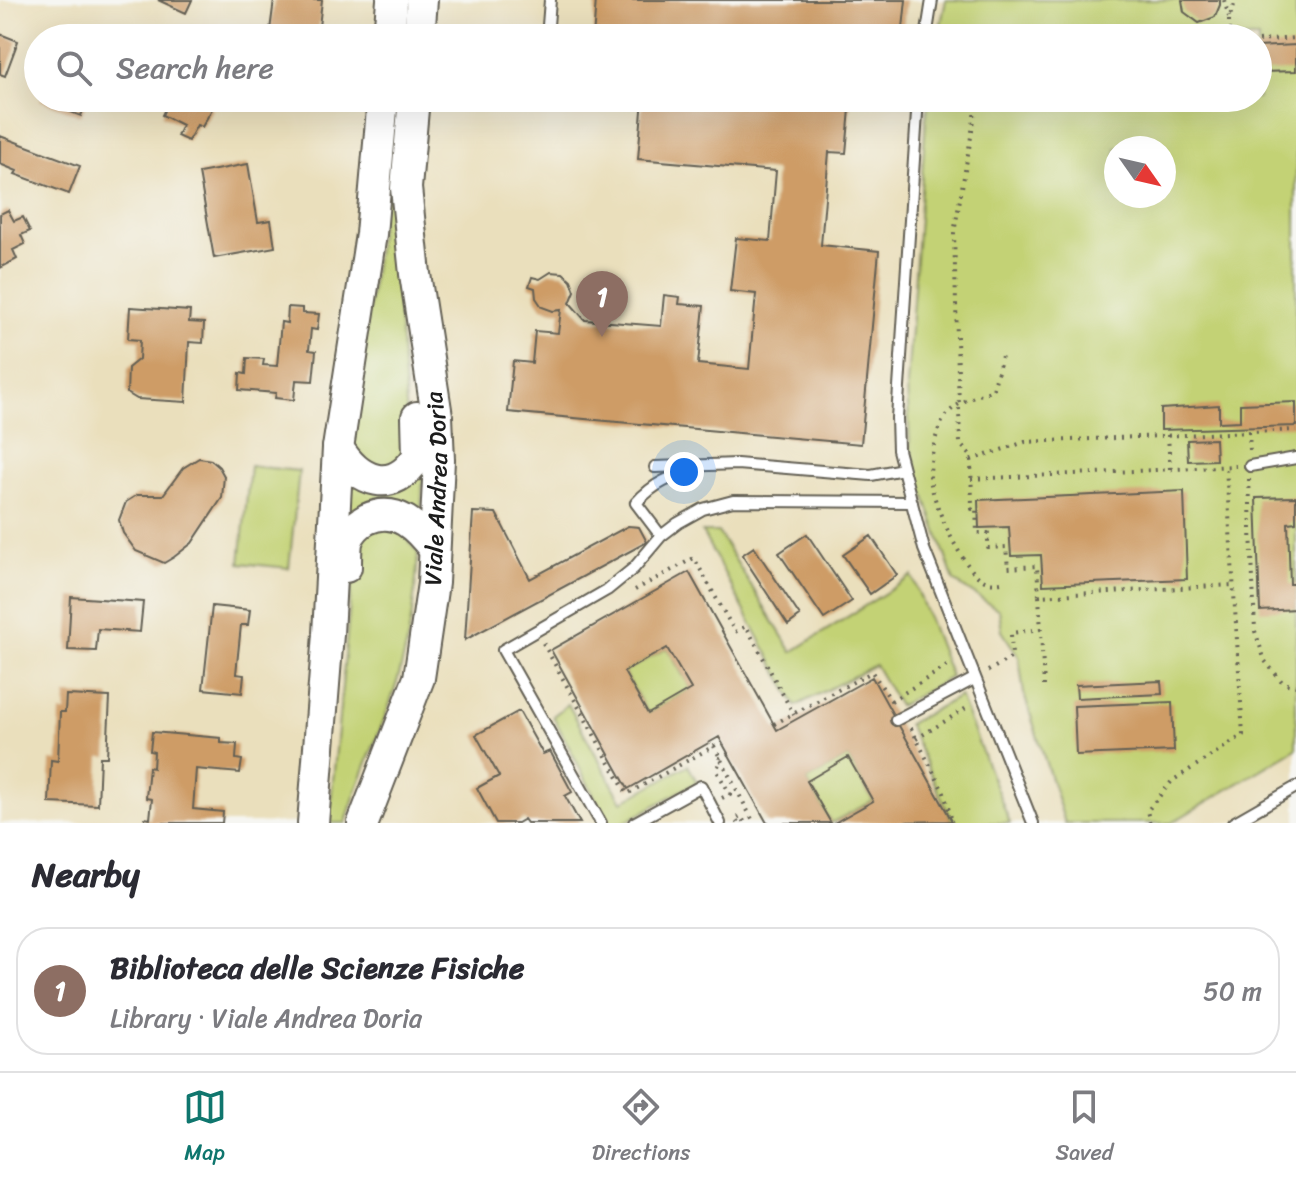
<!DOCTYPE html>
<meta charset="utf-8">
<style>
:root{--surface:#fff;--page:#f7f7f7;--text:#2b2b33;--muted:#7c7c81;--line:#e1e1e2;--accent:#0f766e}
body{margin:0;font-family:Sriracha,sans-serif;background:var(--page);color:var(--text)}
.compass{position:absolute;left:1104px;top:136px;width:72px;height:72px;border-radius:50%;background:var(--surface);box-shadow:0 8px 32px #0002;rotate:124deg}
.you{position:absolute;left:684px;top:472px;width:28px;height:28px;margin:-20px;border:6px solid #fff;border-radius:50%;background:#1a73e8;box-shadow:0 0 0 12px #1a73e833}
.badge{display:grid;place-items:center;width:52px;height:52px;border-radius:50%;background:var(--accent);color:#fff;font-size:26px;font-weight:700}
.pin{position:absolute;translate:-50% -66px;filter:drop-shadow(0 2px 4px #0008)}
.pin::after{content:'';position:absolute;top:42px;width:28px;height:24px;background:inherit;clip-path:polygon(0 0,100% 0,50% 100%)}
.list{margin:0;padding:0;list-style:none}
h2{display:flex;justify-content:space-between;align-items:center;height:104px;margin:0;padding:0 32px;font-size:34px}
h2 small{font-size:26px;font-weight:400;color:var(--muted)}
.list li{display:grid;grid-template-columns:52px 1fr auto;gap:24px;align-items:center;box-sizing:border-box;height:128px;margin:0 16px 16px;padding:0 16px;border:2px solid var(--line);border-radius:32px}
.list b{display:block;font-size:30px;white-space:nowrap}
.list p{margin:0;font-size:26px;white-space:nowrap;color:var(--muted)}
.list em{font-size:26px;font-style:normal;color:var(--muted)}
.icon{flex:none;width:44px;height:44px;fill:none;stroke:currentColor;stroke-width:2;stroke-linecap:round;stroke-linejoin:round}
.map{position:relative;flex:none;width:1296px;height:823px;overflow:hidden}
.search{position:absolute;background:var(--surface);box-shadow:0 8px 32px #0002;left:24px;right:24px;top:24px;height:88px;display:flex;align-items:center;gap:20px;box-sizing:border-box;padding:0 28px;border-radius:44px;color:var(--muted);font-size:30px}
.sheet{height:248px;background:var(--surface)}
nav{display:flex;justify-content:space-around;align-items:center;box-sizing:border-box;height:112px;border-top:2px solid var(--line);background:var(--surface);font-size:22px;color:var(--muted)}
nav a{display:grid;justify-items:center;gap:4px}
nav .on{color:var(--accent)}
.map>svg:first-child{display:block}
</style>
<div class="map">
<svg width="1296" height="823" viewBox="0 0 1296 823">
<rect width="100%" height="100%" fill="#f6f6f2"/>
<filter id="ink" filterUnits="userSpaceOnUse"><feTurbulence type="fractalNoise" baseFrequency=".0125" numOctaves="2"/><feDisplacementMap in="SourceGraphic" scale="16" xChannelSelector="R" yChannelSelector="G"/><feConvolveMatrix kernelMatrix="1 2 1 2 8 2 1 2 1" color-interpolation-filters="sRGB"/></filter>
<filter id="wash" filterUnits="userSpaceOnUse"><feTurbulence type="fractalNoise" baseFrequency=".006" numOctaves="4" result="noise"/><feDisplacementMap in="SourceGraphic" scale="32" xChannelSelector="R" yChannelSelector="G"/><feGaussianBlur stdDeviation="1.8" result="paint"/><feColorMatrix in="noise" values="0 0 0 0 0 0 0 0 0 0 0 0 0 0 0 0 0 1.4 0 .05"/><feComposite in="paint" operator="in"/></filter>
<g filter="url(#wash)">
<rect width="100%" height="100%" fill="#eadfbc"/>
<path fill="#c3d275" stroke="#707748" stroke-width="2" fill-rule="evenodd" d="M946 0H1296V749L1171 823H1065L1024 694 1019 657 1002 631 999 610 954 581 924 494 910 446 907 385 926 119 929 98H1258V38H938ZM1116 148H1164V196H1116Z
M397 98H404L396 187 395 264 409 444 402 459 374 469 351 443Z
M250 466 299 471 289 568 240 563Z
M423 473 421 516 345 520 347 481Z
M399 527 418 553C415 604 407 658 389 706 375 745 357 782 346 823H329L354 561 367 531Z
M702 532H718L792 652 912 576 951 677 899 706 875 665 796 706Z
M667 648 691 689 648 714 624 672Z
M960 696 1010 823H950L952 821 908 724Z
M568 704 622 802 688 765 697 782 623 823H608L553 716Z
M848 757 873 801 831 823 807 781Z"/>
<g id="blocks">
<path fill="#ce9c66" fill-rule="evenodd" d="M158 0H192L186 13Z
M274 0H322L319 27H323L322 38H269Z
M596 0H906L902 38H593Z
M1182 0H1220V5L1215 17 1199 23 1184 12Z
M0 34 18 41 5 76 0 74Z
M1296 45V71L1258 72V47Z
M41 98H88L81 116 40 100Z
M164 98H189L212 109 202 127 197 125 188 141 177 136 182 125 162 115 169 101Z
M643 98H851L846 153 829 152 821 245 879 251 861 444 508 412 513 361 532 363 535 331 558 333 561 310 553 311 542 307 536 298 535 288 529 286 532 277 540 279 551 272 563 273 571 280 575 291 570 303 585 320 661 326 664 295 680 297 679 304 704 306 698 364 749 369 756 294 730 291 736 238 770 241 776 171 638 159Z
M0 136 80 166 69 194 15 174 17 171 0 164Z
M248 164 258 222 271 220 275 247 214 258 199 173Z
M8 210 14 221 23 217 30 231 21 235 25 244 13 250 17 259 0 268V214Z
M130 307 190 311 189 322 204 323 203 343 189 342 186 402 137 399 127 393 128 368 139 359 140 340 128 339Z
M288 307 302 308V313L319 314 317 330 311 329 309 350 316 351 313 381 296 380 294 400 275 398 276 393 239 390 240 373 246 374 247 358 264 359 263 365 277 366 281 322 287 323Z
M1296 402V426L1161 430V409L1219 405V422L1240 421V404Z
M1215 439 1216 460 1188 461 1187 440Z
M199 458 211 460 219 467 224 476 222 498 192 543 174 557 164 563 136 551 123 533 119 520 126 502 137 495H163L183 468Z
M1184 491 1187 579 1043 585 1041 555 1011 556 1009 527 979 528 978 500Z
M1296 497V522L1288 523 1290 584H1296V609L1260 611 1256 498Z
M473 512 496 513 530 579 628 526 639 527 647 542 465 640Z
M807 534 852 601 824 619 779 553Z
M871 536 897 575 870 594 843 555Z
M754 547 800 616 788 625 742 555Z
M689 572 777 730 872 677 952 821 834 823 873 801 848 757 807 781 831 823H767L719 737 628 789 551 650ZM667 648 691 689 648 714 624 672Z
M71 597 143 602 140 632 98 629 96 651 68 650Z
M212 606 250 610 248 625H241L236 674 244 675 242 693 203 689Z
M1161 681 1162 694 1077 698 1076 685Z
M66 695 110 697 107 757H100L98 805 49 803 51 760 58 761 60 712H65Z
M1172 702 1174 751 1076 755 1074 706Z
M519 711 543 754 550 751 572 792 565 796 580 823H527L524 819 517 823H496L477 788 499 776 476 735Z
M152 732 221 738V743L237 744 236 759 242 760 240 773 196 769 193 809 223 812 222 823H144L145 818 150 819 152 799 146 798 149 767 153 768 154 752 150 751Z"/>
</g>
</g>
<g filter="url(#ink)">
<use href="#blocks" fill-opacity="0" stroke="#646054" stroke-width="2"/>
<g fill="none" stroke-linecap="round" stroke-linejoin="round">
<g stroke="#646054" stroke-width="14">
<path id="lane" d="M547 38 550 0
M926 38 932 0
M918 98 897 418 898 450 924 549 1033 823
M1250 466 1296 458
M655 467 737 464 871 475 903 469
M661 536 636 503C654 483 671 476 697 470
M896 720 974 679
M601 823 503 650 607 590 634 568 661 536 678 523 703 509 733 501 912 502
M634 823 701 786 720 823
M1233 823 1296 787"/>
</g>
<g stroke="#646054" stroke-width="34">
<g id="primary">
<path d="M389 38 392 0"/>
<path d="M419 38 422 0"/>
<path d="M338 448C359 482 393 496 418 456L417 417"/>
<path d="M346 567C346 559 346 550 347 542 350 532 358 524 367 519 397 505 418 528 434 549"/>
<path d="M313 823 328 634 338 448 371 234 383 98"/>
<path id="s1" d="M363 823 419 678 433 583 439 460 437 416 415 274 406 188 414 98"/>
</g>
</g>
<path stroke="#646054" stroke-width="4" stroke-dasharray="2 6" stroke-linecap="butt" d="M1224 0 1229 17
M1229 38V18L1236 0
M1258 41 1296 38
M975 98 974 120 954 233 960 444 971 456 972 509 976 508 977 533H988V548L1006 547 1008 568 1037 566 1039 596
M1249 432 1250 450
M1168 435 1170 469
M971 460 1025 442 1296 430
M971 479 1236 466
M1249 479 1255 631 1265 661 1283 683 1296 686
M1001 582C995 583 988 583 983 580 962 569 931 500 930 477 930 460 935 431 945 417 955 402 977 396 993 390L1003 352
M635 590 694 558 735 632 746 626 794 715
M543 643 627 794 714 746 754 823
M988 671 1012 657 1011 633 1041 629
M1044 686 1039 596 1233 585
M891 701 950 664
M774 724 872 672 894 705
M911 728 944 793 952 821 949 823
M916 739 968 707
M722 798 730 794 717 771 720 758 728 754
M738 823 735 819 741 816 745 823
M1150 823 1147 811 1172 781 1243 735 1226 467"/>
<use href="#lane" stroke="#fff" stroke-width="10"/>
<use href="#primary" stroke="#fff" stroke-width="30"/>
</g>
</g>
<g text-anchor="middle" dominant-baseline="central" stroke-width="8" stroke-linejoin="round" paint-order="stroke">
<g font-size="24" fill="#1c1c1c" stroke="#f6f6f2">
<text stroke="none"><textPath href="#s1" startOffset="346">Viale Andrea Doria</textPath></text>
</g>
</g>
</svg>
<svg class="compass" viewBox="-18 -18 36 36"><path d="M0-13l5 13h-10z" fill="#e53935"/><path d="M0 13l5-13h-10z" fill="#7c7c81"/></svg>
<div class="you"></div>
<div class="pin badge" style="left:602px;top:337px;background:#8d6e63">1</div>
<div class="search"><svg class="icon" aria-label="search" viewBox="0 0 24 24"><circle cx="10" cy="10" r="6"/><path d="M15 15l6 6"/></svg>Search here</div>
</div>
<section class="sheet">
<h2>Nearby<small></small></h2>
<ul class="list">
<li><span class="badge" style="background:#8d6e63">1</span><div><b>Biblioteca delle Scienze Fisiche</b><p>Library · Viale Andrea Doria</p></div><em>50 m</em></li>
</ul>
</section>
<nav>
<a class="on"><svg class="icon" aria-label="map" viewBox="0 0 24 24"><path d="M3 6l6-2 6 2 6-2v14l-6 2-6-2-6 2zM9 4v14M15 6v14"/></svg>Map</a>
<a><svg class="icon" aria-label="directions" viewBox="0 0 24 24"><path d="M12 3l9 9-9 9-9-9zM9 14v-3h6M13 9l2 2-2 2"/></svg>Directions</a>
<a><svg class="icon" aria-label="saved" viewBox="0 0 24 24"><path d="M7 4h10v16l-5-4-5 4z"/></svg>Saved</a>
</nav>
